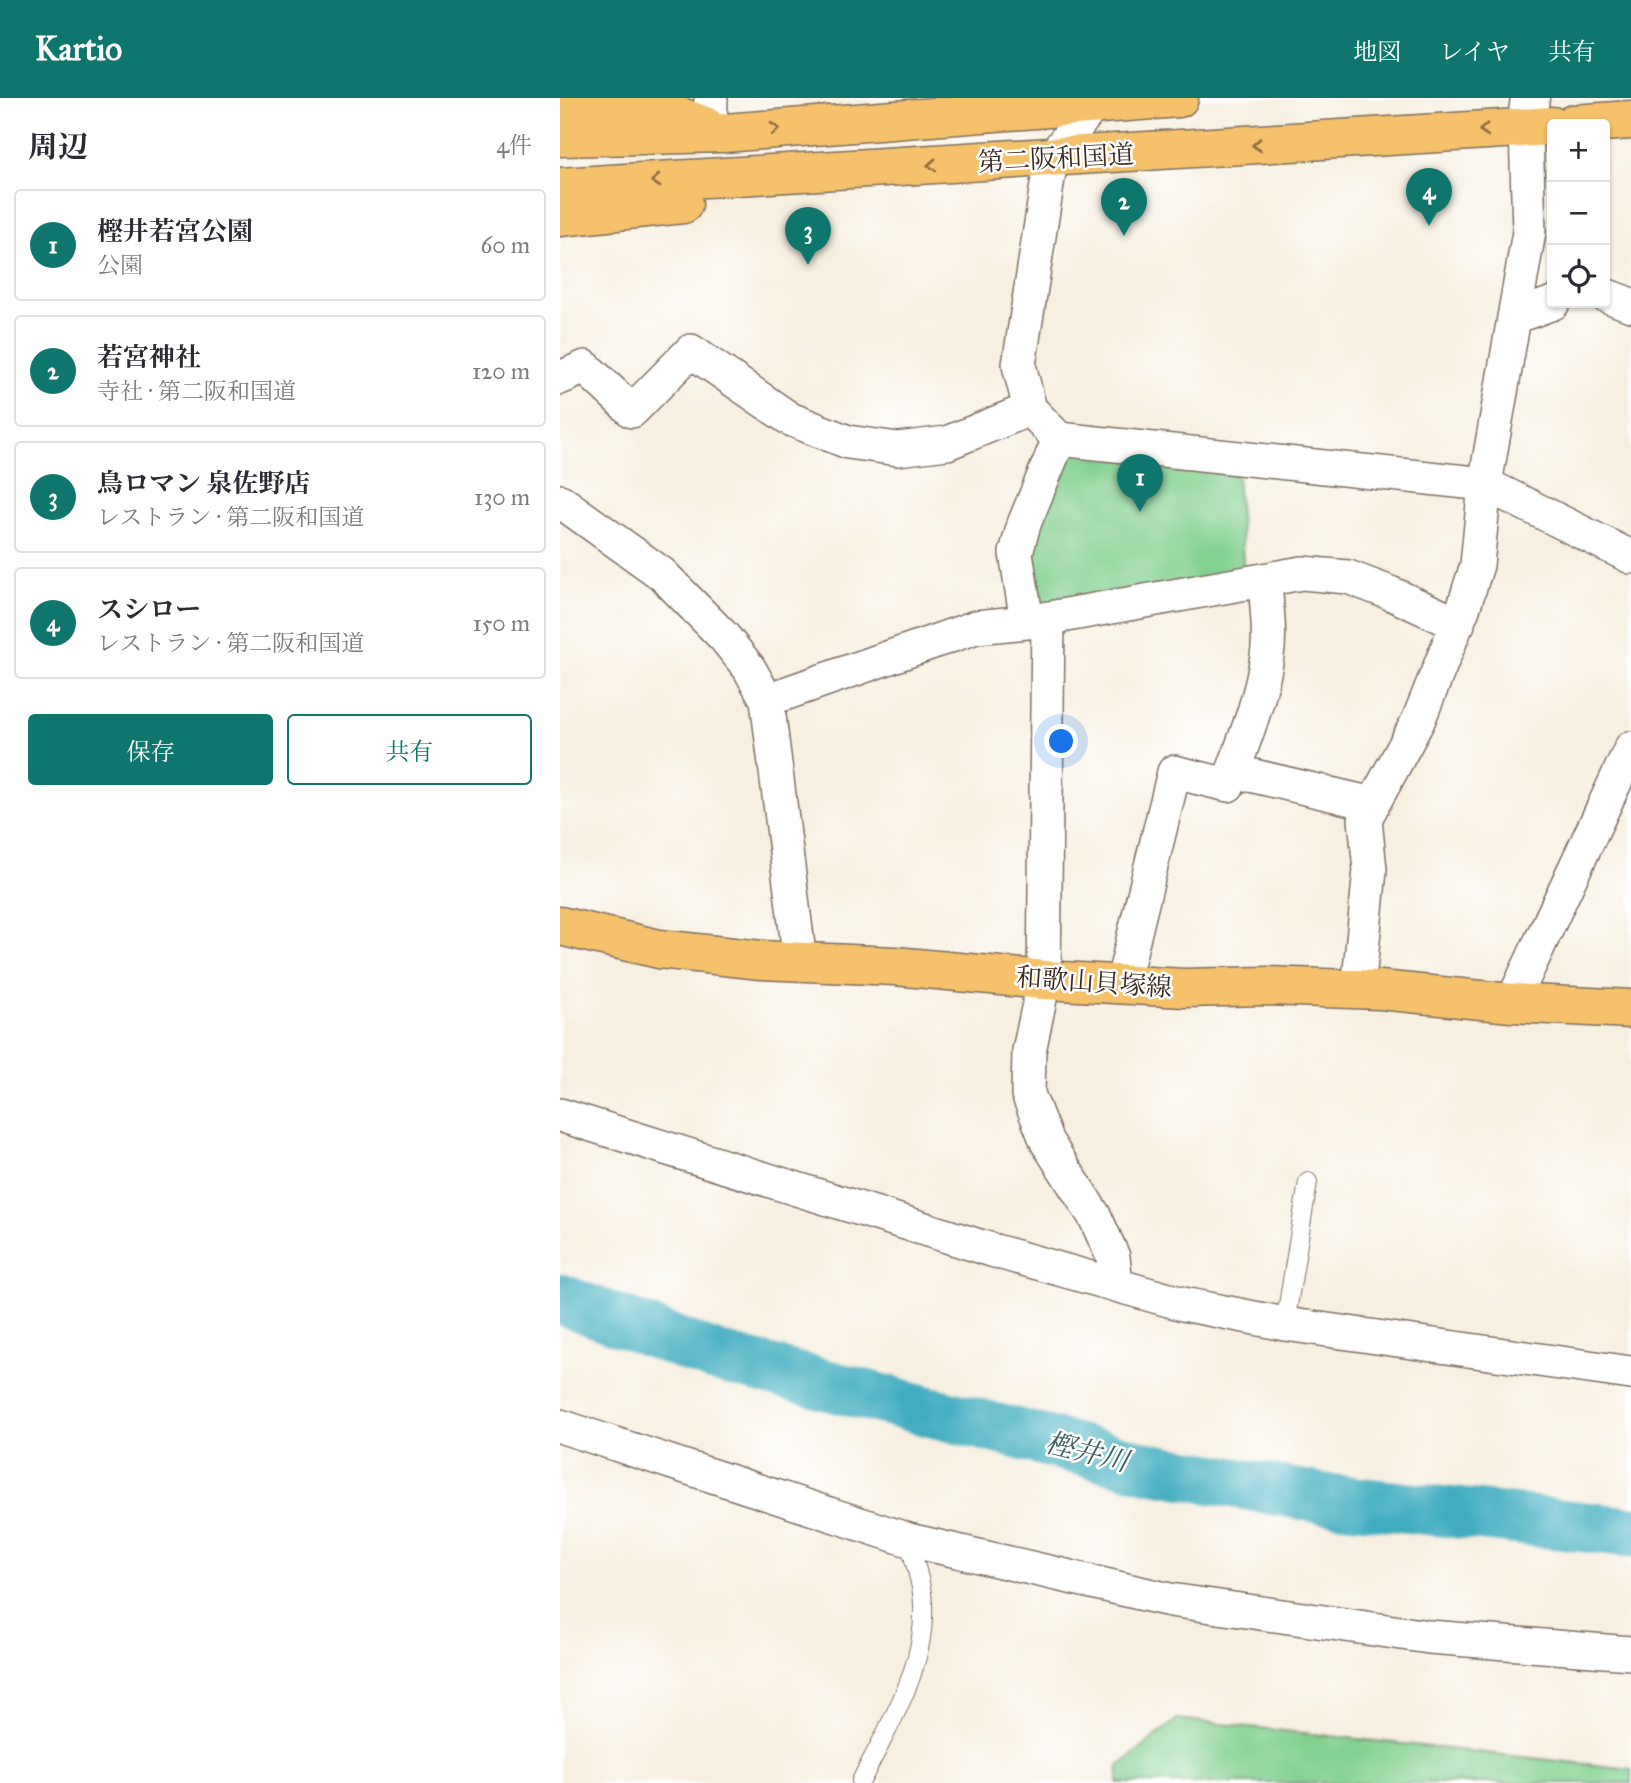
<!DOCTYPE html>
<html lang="ja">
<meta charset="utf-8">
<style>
:root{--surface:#fff;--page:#f7f7f7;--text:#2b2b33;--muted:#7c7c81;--line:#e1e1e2;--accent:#0f766e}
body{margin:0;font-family:"IM FELL Great Primer","Noto Serif JP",serif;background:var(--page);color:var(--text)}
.controls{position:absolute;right:21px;top:21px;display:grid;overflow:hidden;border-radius:7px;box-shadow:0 2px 5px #0004}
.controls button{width:63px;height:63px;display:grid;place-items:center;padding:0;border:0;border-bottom:2px solid var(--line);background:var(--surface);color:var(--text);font:35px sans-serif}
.you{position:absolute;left:502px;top:644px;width:24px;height:24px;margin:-18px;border:5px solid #fff;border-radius:50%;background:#1a73e8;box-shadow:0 0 0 10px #1a73e833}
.badge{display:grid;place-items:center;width:46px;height:46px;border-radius:50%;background:var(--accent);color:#fff;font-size:23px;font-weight:700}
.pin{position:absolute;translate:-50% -58px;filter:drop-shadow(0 2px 4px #0008)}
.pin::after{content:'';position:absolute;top:37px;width:24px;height:21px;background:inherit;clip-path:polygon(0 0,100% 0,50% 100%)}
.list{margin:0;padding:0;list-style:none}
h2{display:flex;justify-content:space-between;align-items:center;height:91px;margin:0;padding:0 28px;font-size:30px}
h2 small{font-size:23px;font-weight:400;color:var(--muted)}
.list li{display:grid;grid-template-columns:46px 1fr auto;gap:21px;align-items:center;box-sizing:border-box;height:112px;margin:0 14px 14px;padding:0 14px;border:2px solid var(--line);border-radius:7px}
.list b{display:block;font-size:26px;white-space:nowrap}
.list p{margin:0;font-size:23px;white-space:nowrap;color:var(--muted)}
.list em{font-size:23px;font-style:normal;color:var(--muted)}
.actions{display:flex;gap:14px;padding:21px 28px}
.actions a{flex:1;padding:16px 0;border:2px solid var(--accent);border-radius:7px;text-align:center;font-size:24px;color:var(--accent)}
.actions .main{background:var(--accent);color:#fff}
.icon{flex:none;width:38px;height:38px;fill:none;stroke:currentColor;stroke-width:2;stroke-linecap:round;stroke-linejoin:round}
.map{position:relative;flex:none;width:1071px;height:1685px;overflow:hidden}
header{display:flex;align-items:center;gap:42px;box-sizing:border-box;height:98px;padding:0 35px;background:var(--accent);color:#fff}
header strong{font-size:33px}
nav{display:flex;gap:38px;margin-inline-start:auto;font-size:24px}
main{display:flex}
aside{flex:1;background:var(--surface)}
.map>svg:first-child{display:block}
</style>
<header>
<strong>Kartio</strong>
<nav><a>地図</a><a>レイヤ</a><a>共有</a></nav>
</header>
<main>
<aside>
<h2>周辺<small>4件</small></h2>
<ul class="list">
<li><span class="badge">1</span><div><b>樫井若宮公園</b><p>公園</p></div><em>60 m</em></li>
<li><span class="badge">2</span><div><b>若宮神社</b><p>寺社 · 第二阪和国道</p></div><em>120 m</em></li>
<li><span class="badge">3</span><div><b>鳥ロマン 泉佐野店</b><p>レストラン · 第二阪和国道</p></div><em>130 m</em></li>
<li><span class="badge">4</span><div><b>スシロー</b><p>レストラン · 第二阪和国道</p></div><em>150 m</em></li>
</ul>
<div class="actions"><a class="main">保存</a><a>共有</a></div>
</aside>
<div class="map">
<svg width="1071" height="1685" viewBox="0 0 1071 1685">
<rect width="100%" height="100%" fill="#fff"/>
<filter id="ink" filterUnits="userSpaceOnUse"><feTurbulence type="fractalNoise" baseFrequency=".0143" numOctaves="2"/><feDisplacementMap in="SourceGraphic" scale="14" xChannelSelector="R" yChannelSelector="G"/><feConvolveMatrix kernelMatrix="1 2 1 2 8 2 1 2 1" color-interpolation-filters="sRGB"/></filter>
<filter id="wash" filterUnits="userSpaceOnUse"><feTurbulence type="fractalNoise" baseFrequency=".00686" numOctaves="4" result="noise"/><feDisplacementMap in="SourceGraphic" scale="28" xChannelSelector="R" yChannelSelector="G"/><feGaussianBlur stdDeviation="1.57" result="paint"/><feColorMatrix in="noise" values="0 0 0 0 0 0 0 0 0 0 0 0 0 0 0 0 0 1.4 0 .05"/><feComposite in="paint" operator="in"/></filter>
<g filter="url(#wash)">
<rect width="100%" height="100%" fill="#f7efdf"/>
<path fill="#83d08f" stroke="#5f7d56" stroke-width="2" d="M508 351 677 377 684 477 476 511 465 450Z
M617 1621 1071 1671V1685H558L559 1668Z"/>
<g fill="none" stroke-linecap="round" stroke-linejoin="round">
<path stroke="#41adbf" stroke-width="51" d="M0 1201 154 1258 590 1370 760 1400 1071 1434"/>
</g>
</g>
<g filter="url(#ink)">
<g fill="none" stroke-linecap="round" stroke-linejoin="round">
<g stroke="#7d6f62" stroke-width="20">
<path id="service" d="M725 1226 748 1084
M301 1683C330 1625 371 1562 362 1495 359 1477 353 1459 349 1442"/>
</g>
<g stroke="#7d6f62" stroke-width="36">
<path id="minor" d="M534 0V6L491 61 459 267 470 311 499 341 925 386 1071 459
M150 29 151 0
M1045 197 1071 207
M954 219 993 205
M0 280 25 269 72 313 131 253 230 321 288 344 338 351 387 345 470 311
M0 403 102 476 164 539 189 570 207 602 240 864
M488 520 484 882 469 953 468 996 487 1044 535 1119 553 1159 556 1187
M467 524 456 455 464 426 499 341
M207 602 416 529 467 524 742 475 788 479 830 495 898 526
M673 673 813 706
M562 887 614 674 668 687C683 645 701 602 707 558 711 534 706 506 705 482
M798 892 810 772 805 721 858 623 903 511 917 467 925 386 969 134 966 30
M952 905 1071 650
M0 1017 435 1153 623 1206 725 1226 1071 1275
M0 1328 349 1442 610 1502 869 1539 1071 1555"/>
</g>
<g stroke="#7d6f62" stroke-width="41">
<path id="tertiary" d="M966 30 970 0"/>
</g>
<g stroke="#7d6f62" stroke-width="41">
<path id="primary" d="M0 828 99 851 201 862 335 868 484 882 624 890 706 888 820 892 952 905 1071 911"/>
</g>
<g stroke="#7d6f62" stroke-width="41">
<path id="trunk" d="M0 11 94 9 145 28
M1013 26 1071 22
M0 39 164 35 619 0
M0 89C331 67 662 51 992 28
M0 119 123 106"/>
</g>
<use href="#service" stroke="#fff" stroke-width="18"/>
<use href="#minor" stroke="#fff" stroke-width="33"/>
<use href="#tertiary" stroke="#fff" stroke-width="38"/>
<use href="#primary" stroke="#f5c16b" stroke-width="38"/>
<use href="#trunk" stroke="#f5c16b" stroke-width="38"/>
</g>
<defs><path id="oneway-chevron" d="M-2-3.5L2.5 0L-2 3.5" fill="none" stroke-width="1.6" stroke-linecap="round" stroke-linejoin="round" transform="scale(1.75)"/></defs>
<g stroke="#8f6e41">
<use href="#oneway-chevron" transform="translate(215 31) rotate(-4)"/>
<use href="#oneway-chevron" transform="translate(924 32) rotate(176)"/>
<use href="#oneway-chevron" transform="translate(697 47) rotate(176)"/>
<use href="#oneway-chevron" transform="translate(372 67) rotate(177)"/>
<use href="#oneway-chevron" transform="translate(96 83) rotate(176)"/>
</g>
</g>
<g text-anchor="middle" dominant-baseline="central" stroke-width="5" stroke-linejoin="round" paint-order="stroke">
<g font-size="26" fill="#3b2a1e" stroke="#fff">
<text transform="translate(496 60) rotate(-3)">第二阪和国道</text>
<text transform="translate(534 884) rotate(4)">和歌山貝塚線</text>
</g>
<g font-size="28" font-style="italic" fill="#3d5e5e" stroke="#fff">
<text transform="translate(527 1354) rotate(14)">樫井川</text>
</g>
</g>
</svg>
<div class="controls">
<button>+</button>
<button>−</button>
<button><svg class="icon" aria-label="locate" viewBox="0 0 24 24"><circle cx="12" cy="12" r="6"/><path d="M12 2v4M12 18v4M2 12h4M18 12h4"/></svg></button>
</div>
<div class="you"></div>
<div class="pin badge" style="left:580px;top:414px">1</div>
<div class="pin badge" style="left:564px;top:138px">2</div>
<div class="pin badge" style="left:248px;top:167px">3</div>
<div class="pin badge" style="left:869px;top:128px">4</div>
</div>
</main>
